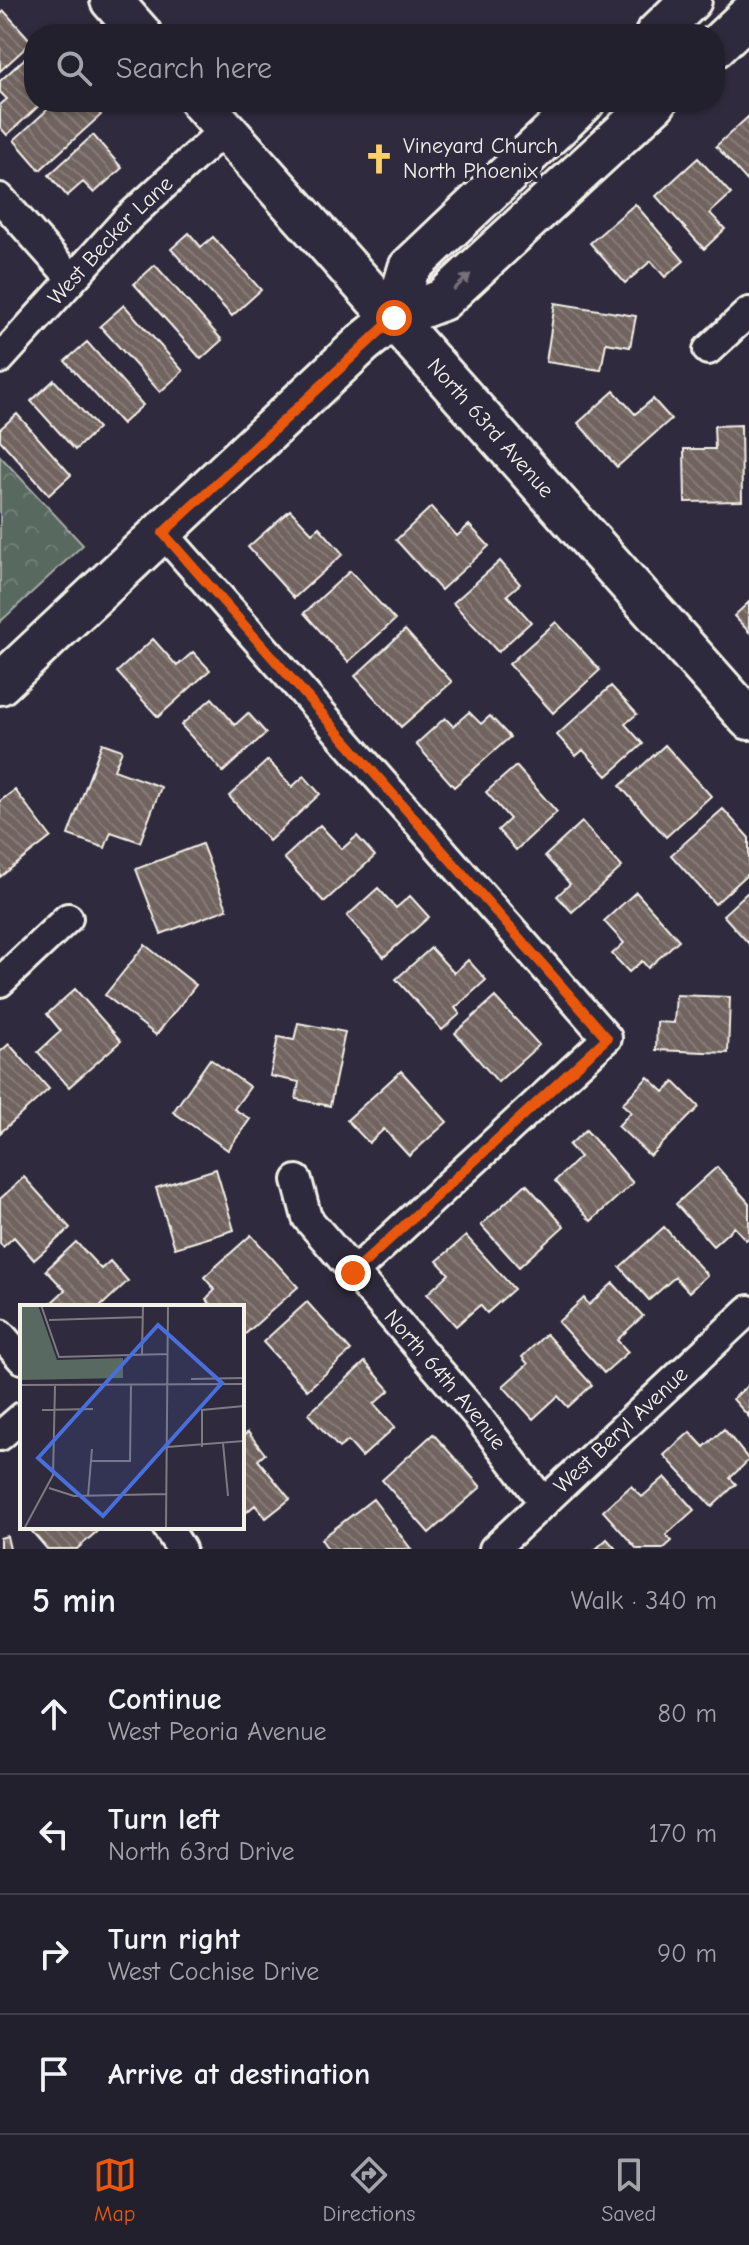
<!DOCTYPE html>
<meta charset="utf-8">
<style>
:root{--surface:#23202e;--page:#2b2836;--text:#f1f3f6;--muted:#a3a3aa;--line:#403e4a;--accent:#ea580c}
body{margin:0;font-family:"Comic Neue",sans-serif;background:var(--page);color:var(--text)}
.stop{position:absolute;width:24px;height:24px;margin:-18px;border:6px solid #ea580c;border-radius:50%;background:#fff}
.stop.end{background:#ea580c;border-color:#fff;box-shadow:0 2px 8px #0008}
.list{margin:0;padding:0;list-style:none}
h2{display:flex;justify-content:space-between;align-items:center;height:104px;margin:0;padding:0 32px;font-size:34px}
h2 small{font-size:26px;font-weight:400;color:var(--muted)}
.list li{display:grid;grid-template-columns:52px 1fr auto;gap:24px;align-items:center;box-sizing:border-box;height:120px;padding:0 32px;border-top:2px solid var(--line)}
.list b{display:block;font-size:30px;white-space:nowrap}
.list p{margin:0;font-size:26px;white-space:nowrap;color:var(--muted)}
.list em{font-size:26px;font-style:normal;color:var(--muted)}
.icon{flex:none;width:44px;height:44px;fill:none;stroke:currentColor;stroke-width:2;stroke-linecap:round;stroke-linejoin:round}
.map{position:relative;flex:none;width:749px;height:1549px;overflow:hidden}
.search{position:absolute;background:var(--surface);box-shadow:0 2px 6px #0004;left:24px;right:24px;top:24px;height:88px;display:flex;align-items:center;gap:20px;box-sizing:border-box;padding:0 28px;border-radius:32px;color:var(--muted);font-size:30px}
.sheet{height:584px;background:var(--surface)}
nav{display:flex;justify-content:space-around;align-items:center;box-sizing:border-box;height:112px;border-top:2px solid var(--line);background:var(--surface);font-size:22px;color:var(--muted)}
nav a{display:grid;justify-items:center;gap:4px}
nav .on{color:var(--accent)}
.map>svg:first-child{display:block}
</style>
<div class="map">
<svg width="749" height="1549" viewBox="0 0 749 1549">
<defs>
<pattern id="park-crowns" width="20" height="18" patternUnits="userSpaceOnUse" patternTransform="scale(2)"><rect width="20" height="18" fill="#586961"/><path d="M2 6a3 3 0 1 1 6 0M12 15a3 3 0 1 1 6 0" fill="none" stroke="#717f78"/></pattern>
<pattern id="building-back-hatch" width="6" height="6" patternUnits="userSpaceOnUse" patternTransform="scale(2)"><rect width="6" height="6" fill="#71645f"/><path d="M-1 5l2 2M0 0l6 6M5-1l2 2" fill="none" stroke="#867b76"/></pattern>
</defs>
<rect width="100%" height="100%" fill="#2f2a3d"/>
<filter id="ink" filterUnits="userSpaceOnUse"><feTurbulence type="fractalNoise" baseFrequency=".0125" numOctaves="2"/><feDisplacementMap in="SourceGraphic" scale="16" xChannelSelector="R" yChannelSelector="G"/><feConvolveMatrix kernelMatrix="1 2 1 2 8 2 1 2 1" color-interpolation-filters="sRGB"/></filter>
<g filter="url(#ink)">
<path fill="url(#park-crowns)" stroke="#a6ada4" stroke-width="2" d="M0 456 83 545 0 622Z"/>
<path fill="url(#building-back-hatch)" stroke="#f4f1e8" stroke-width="2" d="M4 11 32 42 0 71V15Z
M32 52 34 102H43L7 135 0 127V105L7 99 0 92V81Z
M56 102H90L101 115 40 170 14 140Z
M749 116V183L716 146Z
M93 135 122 168 94 193 83 182 67 196 49 175Z
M698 158 731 194 710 213 725 229 704 249 656 196Z
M635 204 684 261 665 277 651 261 625 283 590 243Z
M189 233 201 247 213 237 261 290 232 316 171 249Z
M155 265 222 340 201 359 134 284Z
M555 303 636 316 630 347 606 343 601 370 546 362Z
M124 305 183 371 160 392 100 326Z
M87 342 143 405 122 424 65 361Z
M54 380 98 428 75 450 31 401Z
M614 391 635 414 653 399 671 419 617 467 578 423Z
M17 414 71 475 49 495 0 440V429Z
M741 425 742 501 685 502 684 449H715L714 426Z
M431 507 457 536 469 525 489 546 441 590 396 540Z
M290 510 312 533 319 527 343 554 294 598 248 547Z
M500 561 520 584 507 595 531 622 498 652 453 603Z
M350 571 395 620 348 662 304 613Z
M749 602V632L734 616Z
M556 622 600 670 553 713 509 664Z
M405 630 452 682 401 727 355 676Z
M153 639 177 666 193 652 210 670 158 717 117 672Z
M611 686 637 714 625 724 643 744 607 776 583 750 576 756 557 735Z
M212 698 235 725 248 713 266 733 223 772 181 725Z
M469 712 481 724 490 716 510 737 454 787 416 744 445 718 453 726Z
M102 743 122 750 114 770 161 787 140 842 111 832 105 848 68 835Z
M665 745 711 796 666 837 620 786Z
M268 760 292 787 304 776 320 794 269 841 229 796Z
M516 766 557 812 516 850 498 830 510 819 486 792Z
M15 790 51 837 0 877V801Z
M723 809 749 838V873L715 904 671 855Z
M582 822 622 867 572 912 557 896 570 884 545 856Z
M320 825 342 849 357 836 375 856 324 902 284 858Z
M202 844 227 909 161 934 136 869Z
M378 888 396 908 410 896 429 917 384 957 347 916Z
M749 891V944L723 915Z
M636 892 679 940 648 968 642 961 629 972 612 954 624 943 604 921Z
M145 945 196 985 156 1035 105 995Z
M431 948 454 973 468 960 486 980 455 1008 460 1014 442 1030 396 979Z
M75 989 121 1041 69 1087 38 1052 61 1031 47 1014Z
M676 995 730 997 728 1053 656 1050 657 1022 674 1023Z
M495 997 539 1045 498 1082 455 1033Z
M298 1023 345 1032 330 1106 296 1099 299 1082 270 1076 278 1037 294 1040Z
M9 1044 49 1089 0 1133V1052Z
M210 1059 250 1087 234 1109 250 1119 228 1150 173 1112Z
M401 1071 447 1122 409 1156 384 1129 369 1143 347 1120Z
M648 1077 664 1092 674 1082 699 1107 650 1156 618 1126 631 1112 622 1104Z
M586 1130 633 1183 591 1221 555 1181 580 1157 569 1145Z
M717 1167 749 1203V1238L746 1240 734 1227 713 1246 676 1204Z
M216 1169 234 1230 175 1248 156 1188Z
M24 1177 70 1228 34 1260 14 1237 3 1247 0 1243V1199Z
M526 1184 564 1226 519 1267 481 1225Z
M664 1227 707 1275 689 1292 675 1277 649 1300 620 1267Z
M251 1235 298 1287 242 1337V1307H213L206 1299 215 1290 204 1277Z
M466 1236 514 1289 487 1313 480 1305 456 1326 427 1294 449 1274 437 1261Z
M76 1242 101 1269 110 1261 128 1281 100 1307 50 1304 65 1290 46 1270Z
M613 1283 643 1316 617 1340 628 1352 604 1373 558 1322 584 1298 589 1305Z
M307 1302 351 1351 307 1390 263 1342Z
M546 1334 592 1385 568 1407 558 1396 533 1419 503 1386 528 1364 522 1357Z
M365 1362 390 1390 374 1404 395 1427 362 1457 348 1441 339 1448 308 1414Z
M749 1384V1417L733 1399Z
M724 1429 749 1460 730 1478 736 1484 712 1507 664 1455 690 1432 704 1447Z
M248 1432 265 1454 258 1460 290 1499 266 1518 255 1505 242 1516V1437Z
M433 1434 481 1487 429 1533 382 1480Z
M665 1477 694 1510 666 1535 672 1541 663 1549H637L603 1511 631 1486 642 1497Z
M373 1499 411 1549H328L321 1539Z
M28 1527H102L77 1549H47Z
M7 1536 10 1549H0V1538Z
M607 1539 616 1549H596Z"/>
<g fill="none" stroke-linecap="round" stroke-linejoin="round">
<g stroke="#f4f1e8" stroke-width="34">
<g id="street">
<path d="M0 198 71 278"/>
<path d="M708 350 749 312"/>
<path id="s1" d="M0 359 128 218 225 129"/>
<path d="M163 533 607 1038 353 1273"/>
<path d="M0 982 68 918"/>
<path id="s2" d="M297 1180 307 1218 476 1414 544 1503"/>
<path d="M0 1334 22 1359"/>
<path d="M0 1436 22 1417"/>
<path d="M167 1527 181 1549"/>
<path id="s3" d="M494 1549 749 1310"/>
</g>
</g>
<g stroke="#f4f1e8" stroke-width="46">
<g id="secondary">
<path d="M111 0 141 34"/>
<path d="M656 34 691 0"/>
<path d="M715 47 749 15"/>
<path id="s4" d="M201 102 749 719"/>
<path d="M394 318 409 268 584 102"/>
<path d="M0 684 363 343 394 318 442 300 656 102"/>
</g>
</g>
<use href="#street" stroke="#2f2a3d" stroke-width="28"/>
<use href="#secondary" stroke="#2f2a3d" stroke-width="40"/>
</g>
<defs><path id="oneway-solid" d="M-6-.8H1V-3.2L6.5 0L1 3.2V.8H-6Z" transform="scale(2)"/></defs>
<use fill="#747079" href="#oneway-solid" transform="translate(462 282) rotate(-43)"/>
</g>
<g fill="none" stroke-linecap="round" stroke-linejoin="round" filter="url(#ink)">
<path stroke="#ea580c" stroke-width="10" d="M353 1273 607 1038 163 533 394 318"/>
</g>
<defs>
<g id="church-bare" transform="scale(2.4)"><path d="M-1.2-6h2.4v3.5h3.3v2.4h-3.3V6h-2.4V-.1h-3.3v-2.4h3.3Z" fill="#ffd166" stroke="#2f2a3d" stroke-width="2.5" paint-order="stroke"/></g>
</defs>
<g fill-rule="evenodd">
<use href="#church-bare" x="379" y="159"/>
</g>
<g text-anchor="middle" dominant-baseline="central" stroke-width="8" stroke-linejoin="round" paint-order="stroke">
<g font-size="22" fill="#f4f1e8" stroke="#2f2a3d" text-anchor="start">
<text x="403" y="146">Vineyard Church<tspan x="403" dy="25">North Phoenix</tspan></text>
</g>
<g font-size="22" fill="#f4f1e8" stroke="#2f2a3d">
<text stroke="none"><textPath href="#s1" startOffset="162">West Becker Lane</textPath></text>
<text stroke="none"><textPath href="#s4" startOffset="436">North 63rd Avenue</textPath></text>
<text stroke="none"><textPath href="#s2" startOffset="252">North 64th Avenue</textPath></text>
<text stroke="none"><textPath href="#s3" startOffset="174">West Beryl Avenue</textPath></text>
</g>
</g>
<g transform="translate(20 1305)">
<rect width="224" height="224" fill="#2f2a3d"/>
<path d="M0 0H18L37 55 103 53V73L0 75Z" fill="#586961"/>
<path fill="none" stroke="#7e7a81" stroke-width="2" d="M21 0 39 52 147 49M29 15 123 12M122 50 123 0M171 74 224 73M0 80 224 79M22 105 73 104M203 138 208 191M147 142 224 136M182 142V105L224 101M70 156H110L111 79M29 183 54 191 146 189M68 191 72 144M4 224 33 170 35 81M146 224 148 0"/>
<path fill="#486fdb" fill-opacity="0.15" stroke="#486fdb" stroke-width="4" d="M138 20 202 78 83 211 18 153Z"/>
<rect width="224" height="224" fill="none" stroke="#f4f1e8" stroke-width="4"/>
</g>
</svg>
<div class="stop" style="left:394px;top:318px"></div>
<div class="stop end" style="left:353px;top:1273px"></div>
<div class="search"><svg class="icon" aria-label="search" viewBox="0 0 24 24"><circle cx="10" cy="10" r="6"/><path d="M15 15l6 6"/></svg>Search here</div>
</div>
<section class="sheet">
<h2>5 min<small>Walk · 340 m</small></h2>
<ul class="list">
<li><svg class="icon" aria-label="ahead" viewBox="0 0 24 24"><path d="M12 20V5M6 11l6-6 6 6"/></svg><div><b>Continue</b><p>West Peoria Avenue</p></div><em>80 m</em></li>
<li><svg class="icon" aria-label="left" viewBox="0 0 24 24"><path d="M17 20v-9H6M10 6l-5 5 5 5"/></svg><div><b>Turn left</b><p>North 63rd Drive</p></div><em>170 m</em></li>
<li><svg class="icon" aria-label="right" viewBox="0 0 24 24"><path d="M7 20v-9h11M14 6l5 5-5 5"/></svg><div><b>Turn right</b><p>West Cochise Drive</p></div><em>90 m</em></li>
<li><svg class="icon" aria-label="arrive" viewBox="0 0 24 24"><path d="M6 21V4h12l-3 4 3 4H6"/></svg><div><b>Arrive at destination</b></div></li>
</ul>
</section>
<nav>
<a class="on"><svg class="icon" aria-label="map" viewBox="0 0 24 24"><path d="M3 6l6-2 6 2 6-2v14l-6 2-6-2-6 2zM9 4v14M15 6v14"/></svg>Map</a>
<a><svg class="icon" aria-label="directions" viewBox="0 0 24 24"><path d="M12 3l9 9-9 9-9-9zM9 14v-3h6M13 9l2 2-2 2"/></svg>Directions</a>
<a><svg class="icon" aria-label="saved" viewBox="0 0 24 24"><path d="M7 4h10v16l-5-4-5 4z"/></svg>Saved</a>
</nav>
